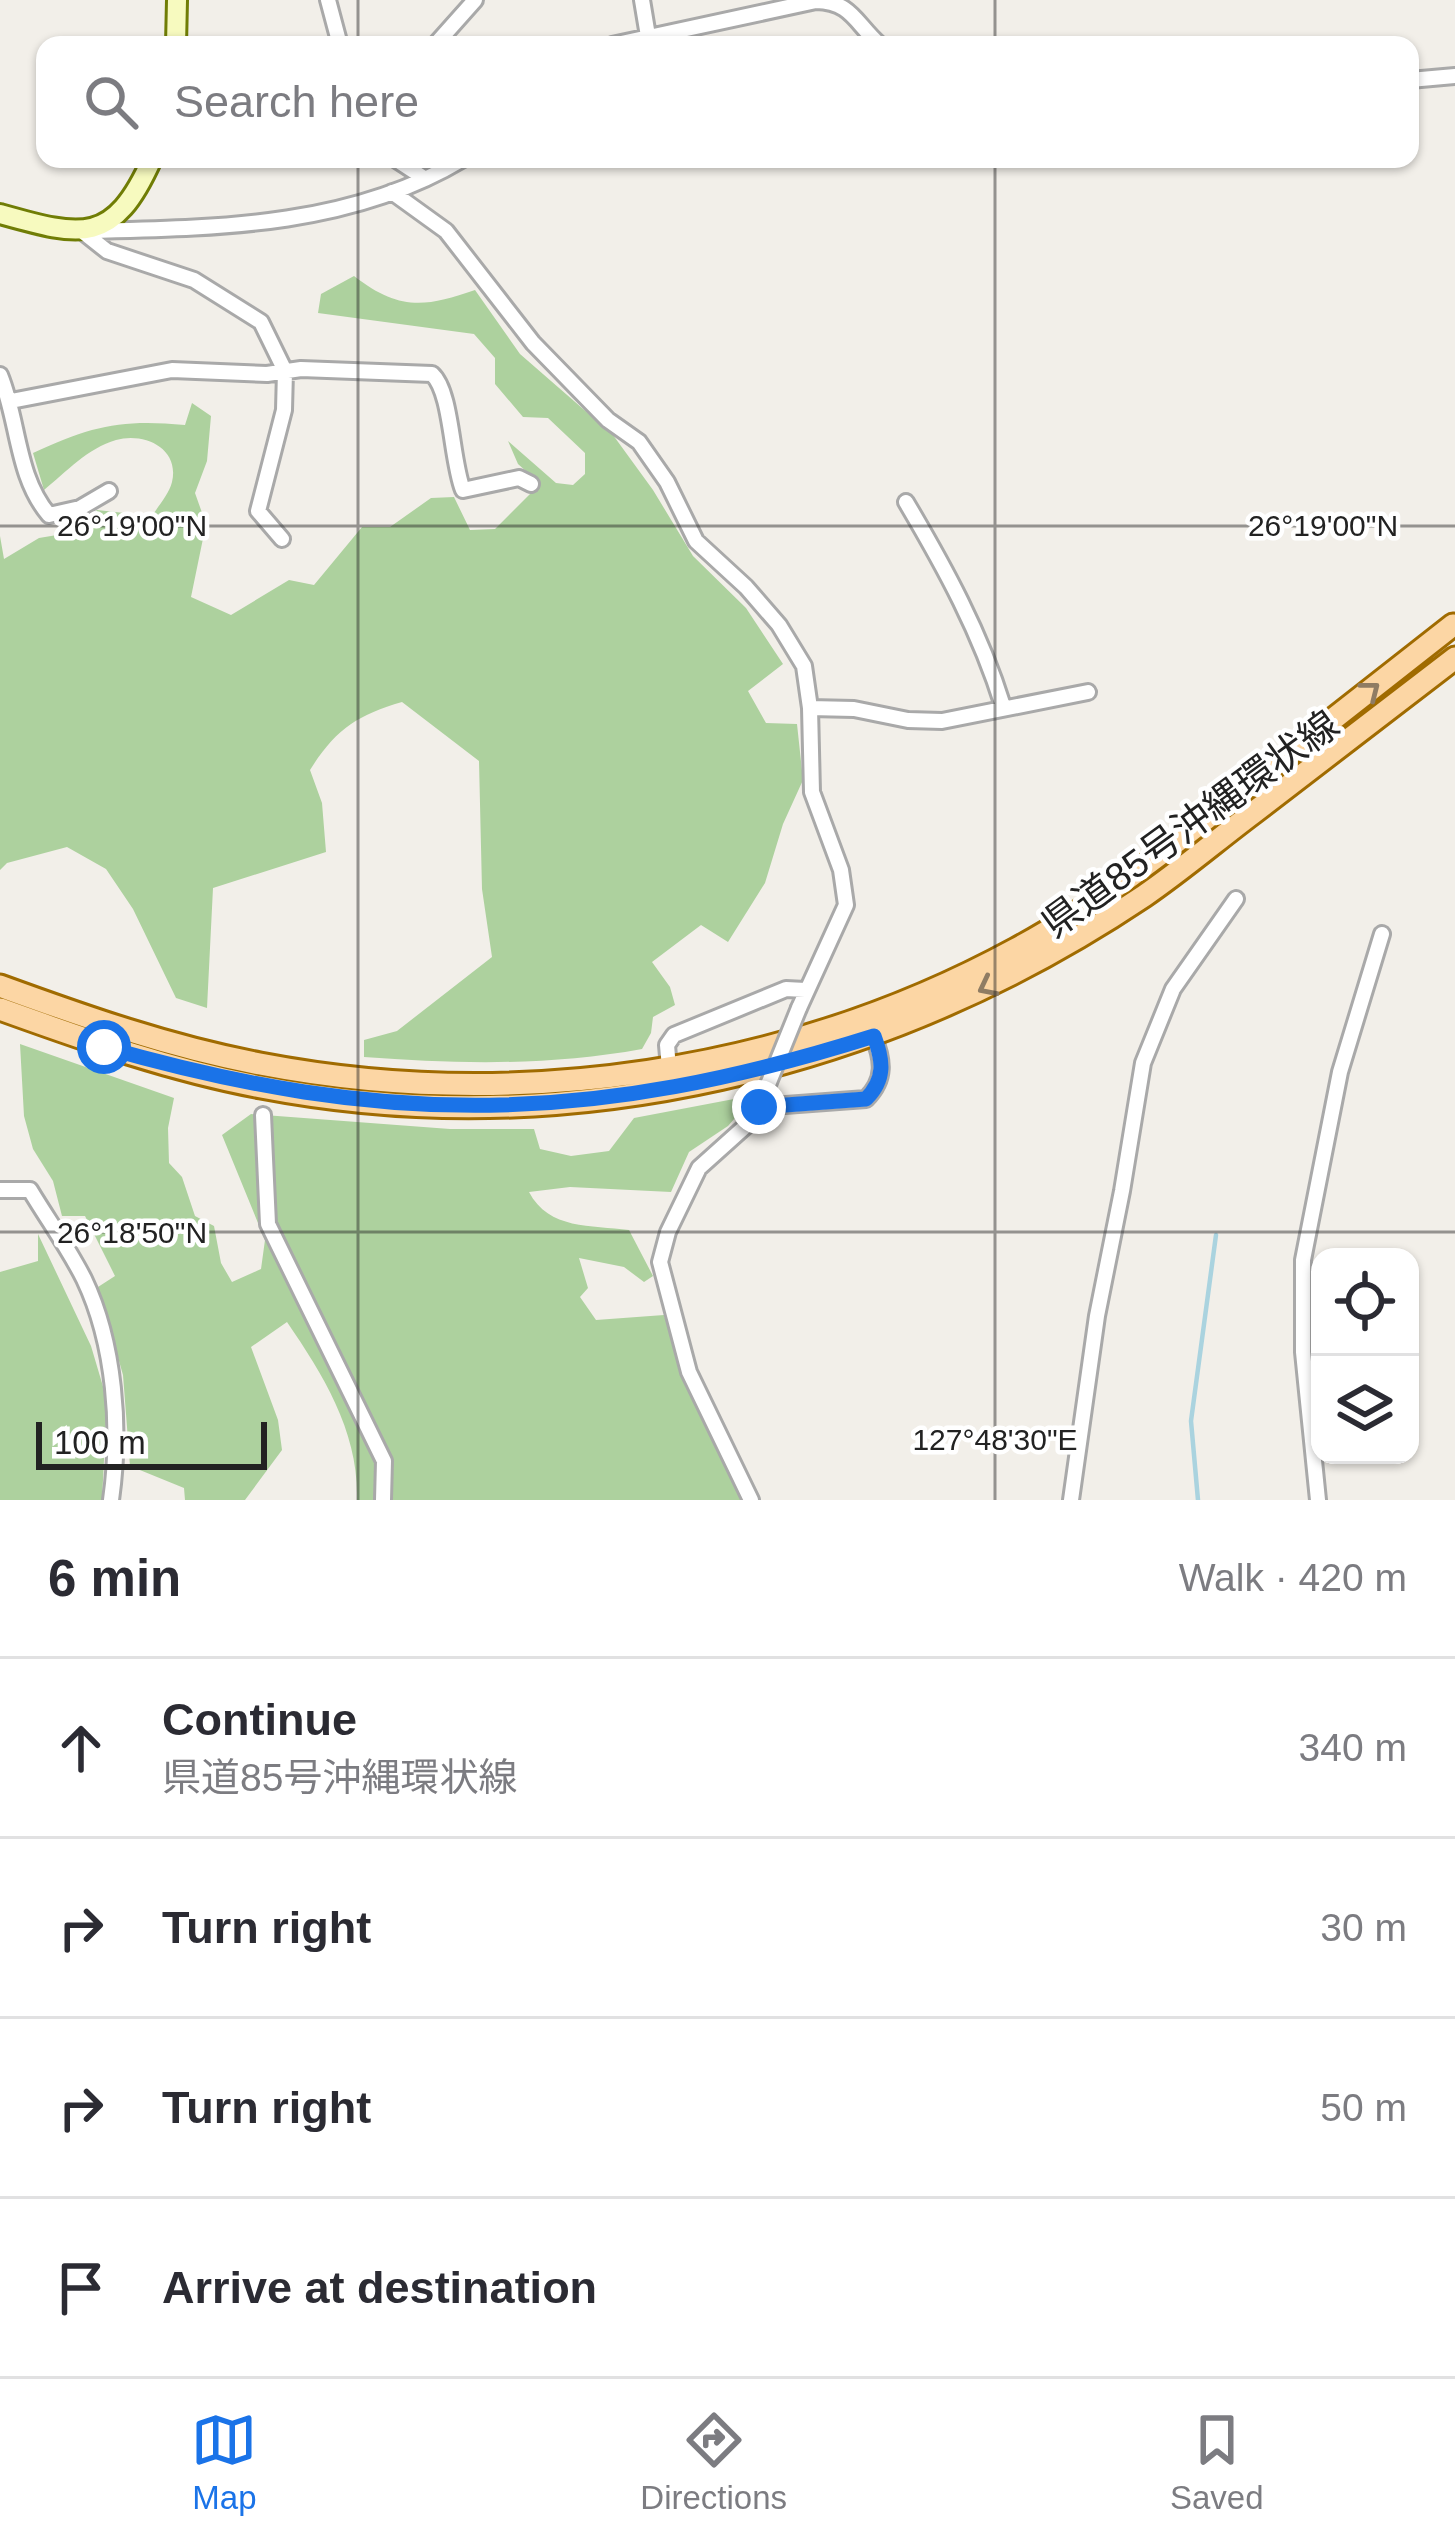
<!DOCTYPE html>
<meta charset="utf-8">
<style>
:root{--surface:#fff;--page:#f7f7f7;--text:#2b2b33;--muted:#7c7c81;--line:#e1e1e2;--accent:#1a73e8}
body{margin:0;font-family:Arial,"Noto Sans JP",sans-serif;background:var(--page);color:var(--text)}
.controls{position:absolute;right:36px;bottom:36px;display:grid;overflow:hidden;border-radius:24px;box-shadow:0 3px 9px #0004}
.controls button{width:108px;height:108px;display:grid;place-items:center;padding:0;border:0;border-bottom:3px solid var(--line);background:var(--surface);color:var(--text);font:60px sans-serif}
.scale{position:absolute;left:36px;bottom:30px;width:231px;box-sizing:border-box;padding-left:12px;border:6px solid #222;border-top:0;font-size:33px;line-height:42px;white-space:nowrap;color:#222;-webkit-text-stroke:9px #fff;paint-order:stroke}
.stop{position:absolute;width:36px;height:36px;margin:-27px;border:9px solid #1a73e8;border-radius:50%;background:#fff}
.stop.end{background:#1a73e8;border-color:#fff;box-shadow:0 3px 12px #0008}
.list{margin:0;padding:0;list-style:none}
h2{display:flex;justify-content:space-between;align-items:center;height:156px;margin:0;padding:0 48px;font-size:51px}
h2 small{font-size:39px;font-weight:400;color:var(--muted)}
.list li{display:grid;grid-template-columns:78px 1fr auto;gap:36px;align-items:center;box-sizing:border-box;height:180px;padding:0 48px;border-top:3px solid var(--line)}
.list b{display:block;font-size:45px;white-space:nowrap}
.list p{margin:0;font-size:39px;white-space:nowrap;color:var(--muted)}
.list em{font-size:39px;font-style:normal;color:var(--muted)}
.icon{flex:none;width:66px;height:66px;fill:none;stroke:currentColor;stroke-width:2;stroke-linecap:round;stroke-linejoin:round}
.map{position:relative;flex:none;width:1455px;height:1500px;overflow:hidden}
.search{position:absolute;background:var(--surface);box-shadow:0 3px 9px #0004;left:36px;right:36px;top:36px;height:132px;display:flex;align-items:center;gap:30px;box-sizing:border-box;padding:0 42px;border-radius:24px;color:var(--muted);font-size:45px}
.sheet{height:876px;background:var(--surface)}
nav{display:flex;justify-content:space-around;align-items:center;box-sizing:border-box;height:168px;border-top:3px solid var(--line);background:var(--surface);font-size:33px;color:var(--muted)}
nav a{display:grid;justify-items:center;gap:6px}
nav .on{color:var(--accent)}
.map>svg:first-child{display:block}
</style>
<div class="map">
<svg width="1455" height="1500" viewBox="0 0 1455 1500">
<rect width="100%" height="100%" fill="#f2efe9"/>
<path fill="#add19e" d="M354 276C398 310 424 308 475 290L520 354 613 435 653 490 693 556 746 608 783 664 748 691 766 723 797 724 803 780 783 824 765 883 728 942 701 925 652 962 670 987 675 1005 653 1017 651 1033 642 1049C549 1066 458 1064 364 1057V1040L397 1031 492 957 482 889 479 761 402 702C357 715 335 730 310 770L322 803 326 852 213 888 207 1008 176 998 133 909 106 869 67 847 7 863 0 870V536L4 559 39 538 69 533 97 510 152 516C159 505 169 494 172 482 180 448 144 432 116 440 88 448 66 472 44 490L33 453C91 426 121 419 185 425L192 403 211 416 207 461 195 493 206 524 191 597 231 615 289 580 314 585 362 527H390L431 498 454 497 470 530 495 529 530 494 537 481 518 464 508 441 556 483 573 485 585 474V453L548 418 523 417 495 384V358L474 334 318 313 321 294Z
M20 1044 174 1098 168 1128 169 1163 182 1177 195 1216 214 1226 221 1263 232 1282 261 1269 265 1240 222 1135 251 1114 450 1129H534L540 1149 571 1156 609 1151 634 1118 755 1095 728 1126 689 1152 671 1192 570 1187 529 1192C549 1230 591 1225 629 1230L653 1276 644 1282 624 1267 579 1258 588 1288 580 1297 596 1320 664 1315 685 1382 741 1500H357C359 1433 324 1376 287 1322L251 1347 278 1420 282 1450 245 1500H185L184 1488 130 1466 123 1375 98 1287 115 1276 85 1216H62L53 1181 33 1149 24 1116Z
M38 1234 91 1346 107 1400 102 1500H0V1272L38 1261Z"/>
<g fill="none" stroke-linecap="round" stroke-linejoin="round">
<path stroke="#aad3df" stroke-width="4.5" d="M1198 1500 1191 1421 1216 1235"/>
<g stroke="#a9a9a9" stroke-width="20">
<path id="minor" d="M328 0 340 45
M642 0 648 36
M435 45 475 0
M612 45 816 1C852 2 855 23 880 45
M1410 80 1455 76
M395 159 424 178
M392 192 446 231 533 343 608 420 639 442 667 482 696 541 746 587 779 625 804 666 810 708 812 792 841 870 846 905 799 1008
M89 231C216 228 350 227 463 159
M83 232 107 251 194 280 261 322 285 371 284 410 258 511 282 539
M0 375C19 421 16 476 49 515L80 508 109 491
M11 401 172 370 267 374 301 369 432 374C452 392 451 460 463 490L519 478 531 484
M906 502C945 568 980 632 1003 706
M810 708 854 709 908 720 942 721 1088 692
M669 1068 667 1045 674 1035 786 989 805 990
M759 1107 866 1099C886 1079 883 1060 873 1035
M263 1115 268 1224 384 1461 383 1500
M0 1190H30C48 1220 69 1249 84 1279 115 1344 121 1430 111 1500
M751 1500 689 1372 660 1262 668 1232 699 1168 748 1124 767 1087
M1071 1500 1097 1316 1122 1191 1143 1063 1173 989 1236 899
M1318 1500 1303 1352V1260L1340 1072 1382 934"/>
</g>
<g stroke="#a9a9a9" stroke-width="22">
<path id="tertiary" d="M835 2V0"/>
</g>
<g stroke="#707d05" stroke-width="24">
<path id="secondary" d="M176 45 177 0
M0 214C82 237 113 246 152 159"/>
</g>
<g stroke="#a06b00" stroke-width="27">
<path id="primary" d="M0 986C85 1017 170 1047 260 1064 515 1113 788 1073 1016 949 1096 906 1168 849 1239 793 1310 737 1381 681 1453 625
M0 1009C86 1040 171 1070 261 1087 568 1146 886 1069 1144 896 1182 870 1217 840 1253 813 1320 761 1388 710 1455 658"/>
</g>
<use href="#minor" stroke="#fff" stroke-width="14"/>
<use href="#tertiary" stroke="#fff" stroke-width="16"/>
<use href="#secondary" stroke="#f7fabf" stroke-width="18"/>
<use href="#primary" stroke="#fcd6a4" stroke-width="21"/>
<g stroke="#a9a9a9" stroke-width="20" stroke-linecap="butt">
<path id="minor-bridge" d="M767 1087 799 1008"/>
</g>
<use href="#minor-bridge" stroke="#fff" stroke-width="14"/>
</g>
<defs><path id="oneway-chevron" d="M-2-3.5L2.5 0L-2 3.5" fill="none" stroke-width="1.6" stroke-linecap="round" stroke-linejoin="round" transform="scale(3)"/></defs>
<g stroke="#8f7c63">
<use href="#oneway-chevron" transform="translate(1371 690) rotate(-38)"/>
<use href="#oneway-chevron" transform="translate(987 987) rotate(153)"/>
</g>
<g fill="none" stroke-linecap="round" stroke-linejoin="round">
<path stroke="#1a73e8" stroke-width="15" d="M104 1047C388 1128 592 1125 874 1036 883 1060 886 1079 866 1099L759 1107"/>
</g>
<path fill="none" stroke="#222" stroke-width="3" stroke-opacity="0.45" d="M358 0V45M995 0V45M358 159V1500M995 159V1500M0 526H1455M0 1232H1455"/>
<g text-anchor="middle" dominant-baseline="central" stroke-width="9" stroke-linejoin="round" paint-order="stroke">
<g font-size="39" fill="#222" stroke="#fff">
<text transform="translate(1190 824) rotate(-36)">県道85号沖縄環状線</text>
</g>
</g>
<g font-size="30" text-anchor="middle" fill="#222" stroke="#fff" stroke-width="9" stroke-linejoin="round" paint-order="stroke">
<text x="132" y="536">26°19'00"N</text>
<text x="1323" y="536">26°19'00"N</text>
<text x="132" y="1243">26°18'50"N</text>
<text x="995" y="1450">127°48'30"E</text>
</g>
</svg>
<div class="controls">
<button><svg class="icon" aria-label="locate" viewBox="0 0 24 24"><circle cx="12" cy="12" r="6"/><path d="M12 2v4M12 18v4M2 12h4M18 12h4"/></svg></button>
<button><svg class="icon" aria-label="layers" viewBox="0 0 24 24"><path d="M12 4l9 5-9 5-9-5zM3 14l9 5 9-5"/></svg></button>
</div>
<div class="scale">100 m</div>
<div class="stop" style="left:104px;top:1047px"></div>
<div class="stop end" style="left:759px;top:1107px"></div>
<div class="search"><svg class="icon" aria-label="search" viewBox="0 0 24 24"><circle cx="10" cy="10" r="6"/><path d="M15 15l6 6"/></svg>Search here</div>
</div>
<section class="sheet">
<h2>6 min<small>Walk · 420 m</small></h2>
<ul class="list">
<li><svg class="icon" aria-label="ahead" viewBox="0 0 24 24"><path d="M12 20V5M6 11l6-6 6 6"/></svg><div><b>Continue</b><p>県道85号沖縄環状線</p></div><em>340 m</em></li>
<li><svg class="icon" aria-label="right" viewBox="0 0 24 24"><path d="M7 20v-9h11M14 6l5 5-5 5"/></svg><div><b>Turn right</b></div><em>30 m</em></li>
<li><svg class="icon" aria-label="right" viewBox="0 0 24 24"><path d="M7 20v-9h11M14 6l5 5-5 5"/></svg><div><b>Turn right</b></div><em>50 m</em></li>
<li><svg class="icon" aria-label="arrive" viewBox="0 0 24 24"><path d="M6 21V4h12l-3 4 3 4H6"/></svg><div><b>Arrive at destination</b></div></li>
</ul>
</section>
<nav>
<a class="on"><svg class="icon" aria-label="map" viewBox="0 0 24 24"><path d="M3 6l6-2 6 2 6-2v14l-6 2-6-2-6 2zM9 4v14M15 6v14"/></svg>Map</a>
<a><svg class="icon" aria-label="directions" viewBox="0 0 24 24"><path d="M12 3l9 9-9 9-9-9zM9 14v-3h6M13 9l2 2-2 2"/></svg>Directions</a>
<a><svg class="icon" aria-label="saved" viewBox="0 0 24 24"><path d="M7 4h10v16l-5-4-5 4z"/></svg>Saved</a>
</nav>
